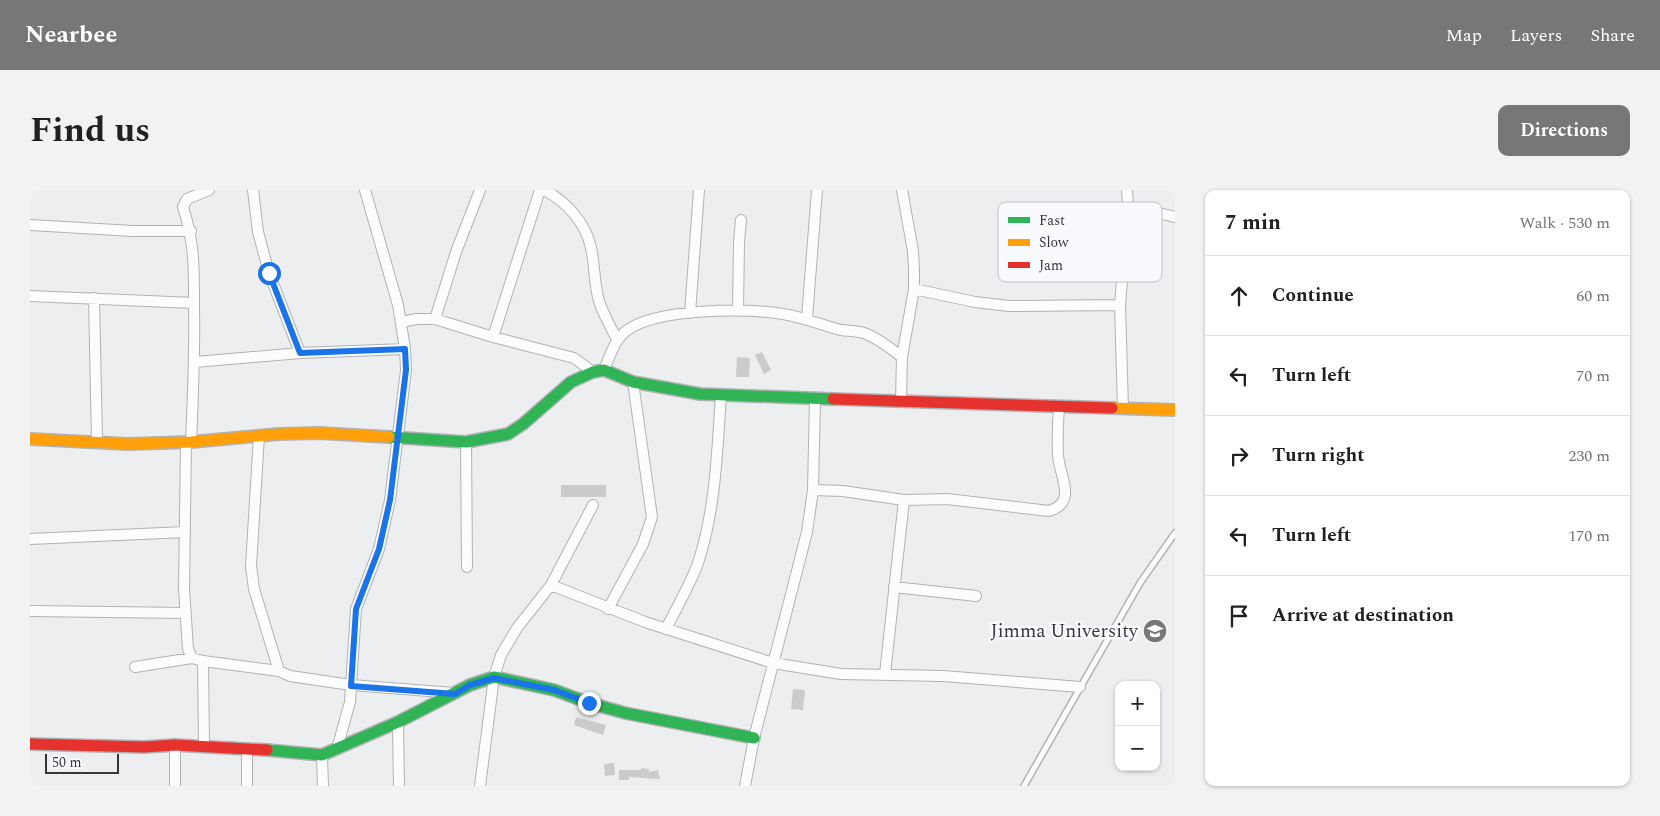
<!DOCTYPE html>
<meta charset="utf-8">
<style>
:root{--surface:#fff;--page:#f2f2f2;--text:#202124;--muted:#757577;--line:#e0e0e0;--accent:#777779}
body{margin:0;font-family:Spectral,serif;background:var(--page);color:var(--text)}
.controls{position:absolute;right:15px;bottom:15px;display:grid;overflow:hidden;border-radius:10px;box-shadow:0 1px 4px #0004}
.controls button{width:45px;height:45px;display:grid;place-items:center;padding:0;border:0;border-bottom:1px solid var(--line);background:var(--surface);color:var(--text);font:25px sans-serif}
.scale{position:absolute;left:15px;bottom:12px;width:74px;box-sizing:border-box;padding-left:5px;border:2px solid #373739;border-top:0;font-size:14px;line-height:18px;white-space:nowrap;color:#373739;-webkit-text-stroke:4px #f9fafe;paint-order:stroke}
.stop{position:absolute;width:15px;height:15px;margin:-11px;border:4px solid #1a73e8;border-radius:50%;background:#fff}
.stop.end{background:#1a73e8;border-color:#fff;box-shadow:0 1px 5px #0008}
.list{margin:0;padding:0;list-style:none}
h2{display:flex;justify-content:space-between;align-items:center;height:65px;margin:0;padding:0 20px;font-size:21px}
h2 small{font-size:16px;font-weight:400;color:var(--muted)}
.list li{display:grid;grid-template-columns:32px 1fr auto;gap:15px;align-items:center;box-sizing:border-box;height:80px;padding:0 20px;border-top:1px solid var(--line)}
.list b{display:block;font-size:19px;white-space:nowrap}
.list em{font-size:16px;font-style:normal;color:var(--muted)}
.icon{flex:none;width:28px;height:28px;fill:none;stroke:currentColor;stroke-width:2;stroke-linecap:round;stroke-linejoin:round}
.map{position:relative;flex:none;width:1145px;height:596px;overflow:hidden;border-radius:10px}
header{display:flex;align-items:center;gap:30px;box-sizing:border-box;height:70px;padding:0 25px;background:var(--accent);color:#fff}
header strong{font-size:24px}
nav{display:flex;gap:28px;margin-inline-start:auto;font-size:18px}
.intro{display:flex;align-items:center;justify-content:space-between;box-sizing:border-box;height:120px;padding:0 30px}
h1{margin:0;font-size:35px}
.button{padding:12px 22px;border-radius:10px;background:var(--accent);color:#fff;font-size:18px;font-weight:700}
main{display:flex;gap:30px;padding:0 30px}
aside{flex:1;background:var(--surface);border-radius:10px;box-shadow:0 1px 4px #0004}
.map>svg:first-child{display:block}
</style>
<header>
<strong>Nearbee</strong>
<nav><a>Map</a><a>Layers</a><a>Share</a></nav>
</header>
<div class="intro"><h1>Find us</h1><a class="button">Directions</a></div>
<main>
<div class="map">
<svg width="1145" height="596" viewBox="0 0 1145 596">
<rect width="100%" height="100%" fill="#edeef0"/>
<path fill="#cacbcc" d="M732 162 741 180 734 184 725 165Z
M707 167 720 168 719 187H706Z
M531 295H576V307H531Z
M763 499 775 500 773 520 761 519Z
M546 527 576 535 573 545 544 535Z
M584 573 585 585 575 586 574 574Z
M611 578 619 579V582L628 580 630 589 599 587V590H589V580H611Z"/>
<g fill="none" stroke-linecap="round" stroke-linejoin="round">
<g stroke="#b1b2b4" stroke-width="8">
<path id="lane" d="M994 596 1110 393 1145 343"/>
</g>
<g stroke="#b1b2b4" stroke-width="12">
<path id="street" d="M223 0 228 42 239 83 270 163
M514 0C536 11 556 33 561 58 565 76 564 94 569 111 573 124 581 137 587 150
M1098 16 1145 27
M0 35 103 41H161
M884 99 945 112 979 116 1090 115
M0 106 164 113
M64 108 67 251
M708 120 709 52 711 30
M660 123 669 0
M777 128 787 0
M405 129 426 62 450 0
M371 132 387 129H405L463 147 544 168 563 182
M463 147 510 0
M165 172 270 163 375 159
M574 180C580 166 584 151 596 141 626 118 716 118 753 124 773 127 791 135 811 140 818 141 827 141 834 143 848 148 860 158 872 167
M871 210 872 167 884 99V79L883 61 872 0
M1093 219 1090 115 1098 16 1097 0
M229 246 221 376 224 399 249 481
M156 252 154 399 158 459 162 468
M161 252C163 207 165 163 164 118 164 80 165 54 153 17L157 9 179 0
M436 252 437 377
M783 300 813 301 874 310 917 309 1019 321C1049 312 1028 284 1028 264 1027 249 1028 233 1029 217
M0 349 155 342
M521 395 615 432 743 473 811 484 913 486 1050 497
M864 397 946 406
M578 419 613 354 622 327 603 192
M0 421 156 423
M636 439C647 417 660 395 668 373 686 318 687 261 691 205
M173 471 174 556
M105 477 162 468 173 471 249 481 260 486 321 495 424 503
M855 484 874 310
M368 532 369 596
M145 555V596
M217 559V596
M307 559 320 512 326 419 349 359 360 310 376 180 375 159 368 115 335 0
M292 565 293 596
M450 596 464 487 471 465 487 438 521 395 563 315
M715 596 724 548 777 342 783 300 785 209"/>
</g>
<g stroke="#b1b2b4" stroke-width="14">
<path id="fast" d="M359 247 436 252 478 244 493 234 541 192 563 182 574 180 603 192 670 204 803 209
M237 560 292 565 368 532 440 495 464 487 524 500 559 513 595 523 724 548"/>
</g>
<g stroke="#b1b2b4" stroke-width="14">
<path id="slow" d="M1082 218 1145 220
M0 249 98 254 161 252 249 244 289 243 359 247"/>
</g>
<g stroke="#b1b2b4" stroke-width="14">
<path id="jam" d="M803 209 1082 218
M0 554 114 557 145 555 237 560"/>
</g>
<use href="#lane" stroke="#fcfcfd" stroke-width="5"/>
<use href="#street" stroke="#fcfcfd" stroke-width="10"/>
<use href="#fast" stroke="#30b455" stroke-width="11"/>
<use href="#slow" stroke="#ff9f0a" stroke-width="11"/>
<use href="#jam" stroke="#e5322d" stroke-width="11"/>
</g>
<g fill="none" stroke-linecap="round" stroke-linejoin="round">
<path stroke="#1a73e8" stroke-width="6" d="M239 83 270 163 375 159 376 180 360 310 349 359 326 419 321 496 425 504 440 495 464 488 524 500 559 513"/>
</g>
<defs>
<g id="university-disc" transform="scale(1.25)"><circle r="9.5" fill="#777779" stroke="#f9fafe"/><path d="M0-5L7-2L0 1L-7-2ZM-4 1L0 2.5L4 1V4Q0 6-4 4Z" fill="#fff"/></g>
</defs>
<g fill-rule="evenodd">
<use href="#university-disc" x="1125" y="441"/>
</g>
<g text-anchor="middle" dominant-baseline="central" stroke-width="5" stroke-linejoin="round" paint-order="stroke">
<g font-size="19" fill="#373739" stroke="#f9fafe" text-anchor="end">
<text x="1108" y="441">Jimma University</text>
</g>
</g>
<rect x="968" y="12" width="164" height="80" rx="8" fill="#f9fafe" stroke="#bfc0c3" stroke-width="1"/>
<rect x="978" y="27" width="22" height="6" fill="#30b455"/>
<rect x="978" y="49" width="22" height="7" fill="#ff9f0a"/>
<rect x="978" y="72" width="22" height="6" fill="#e5322d"/>
<g font-size="14" fill="#373739">
<text x="1009" y="35">Fast</text>
<text x="1009" y="57">Slow</text>
<text x="1009" y="80">Jam</text>
</g>
</svg>
<div class="controls">
<button>+</button>
<button>−</button>
</div>
<div class="scale">50 m</div>
<div class="stop" style="left:239px;top:83px"></div>
<div class="stop end" style="left:559px;top:513px"></div>
</div>
<aside>
<h2>7 min<small>Walk · 530 m</small></h2>
<ul class="list">
<li><svg class="icon" aria-label="ahead" viewBox="0 0 24 24"><path d="M12 20V5M6 11l6-6 6 6"/></svg><div><b>Continue</b></div><em>60 m</em></li>
<li><svg class="icon" aria-label="left" viewBox="0 0 24 24"><path d="M17 20v-9H6M10 6l-5 5 5 5"/></svg><div><b>Turn left</b></div><em>70 m</em></li>
<li><svg class="icon" aria-label="right" viewBox="0 0 24 24"><path d="M7 20v-9h11M14 6l5 5-5 5"/></svg><div><b>Turn right</b></div><em>230 m</em></li>
<li><svg class="icon" aria-label="left" viewBox="0 0 24 24"><path d="M17 20v-9H6M10 6l-5 5 5 5"/></svg><div><b>Turn left</b></div><em>170 m</em></li>
<li><svg class="icon" aria-label="arrive" viewBox="0 0 24 24"><path d="M6 21V4h12l-3 4 3 4H6"/></svg><div><b>Arrive at destination</b></div></li>
</ul>
</aside>
</main>
